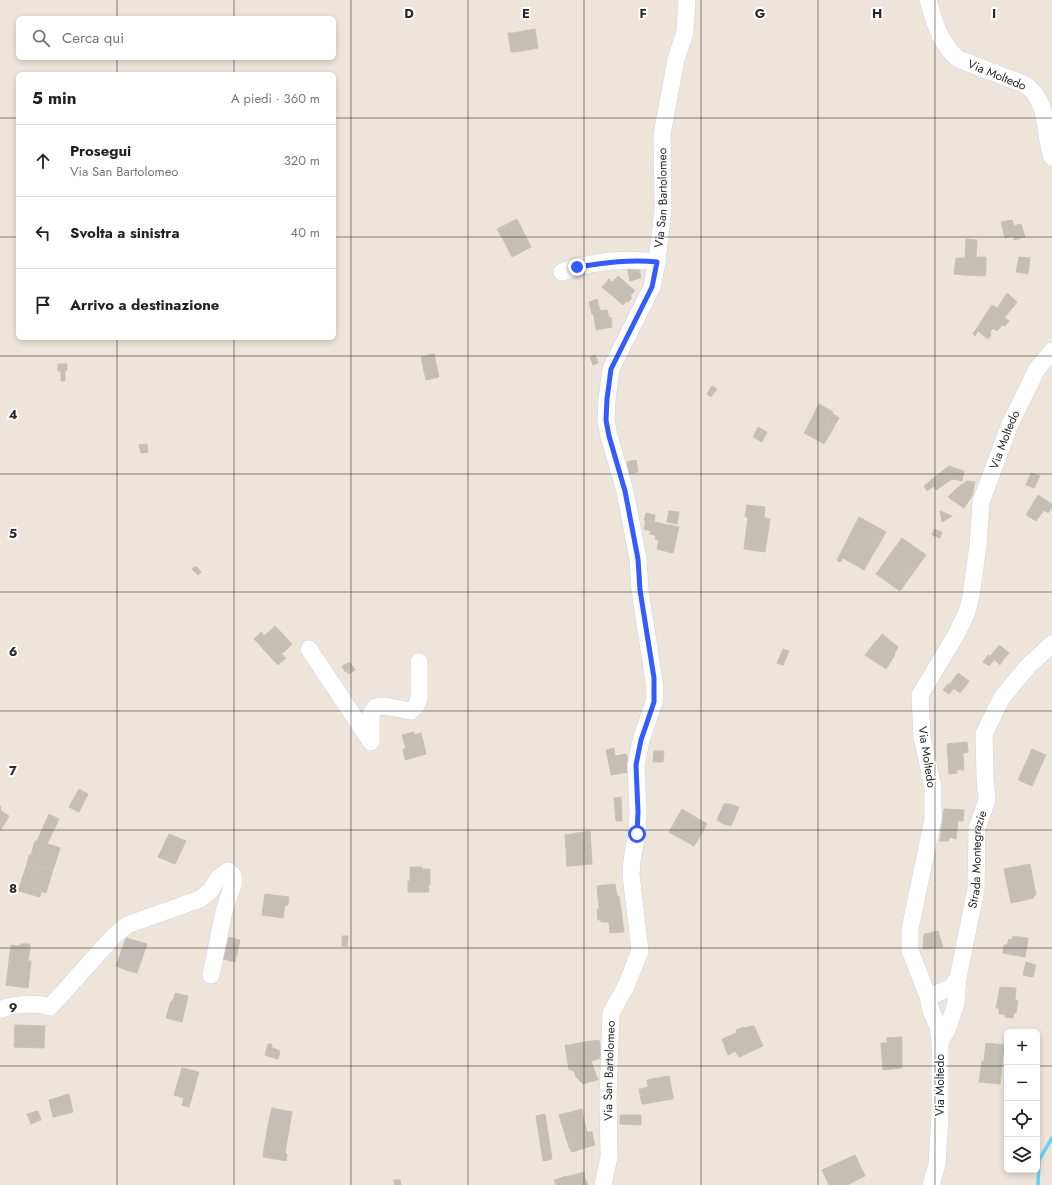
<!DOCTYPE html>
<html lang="it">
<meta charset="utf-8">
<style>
:root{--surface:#fff;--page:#f2f2f2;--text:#222;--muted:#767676;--line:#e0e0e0}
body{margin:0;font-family:Jost,sans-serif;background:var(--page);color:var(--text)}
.controls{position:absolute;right:12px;bottom:12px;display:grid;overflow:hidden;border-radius:6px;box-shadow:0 2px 6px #0003}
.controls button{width:36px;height:36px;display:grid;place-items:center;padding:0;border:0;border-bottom:1px solid var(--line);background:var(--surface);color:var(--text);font:20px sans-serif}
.stop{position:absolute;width:12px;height:12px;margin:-9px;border:3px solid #345bff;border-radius:50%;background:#fff}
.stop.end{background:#345bff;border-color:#fff;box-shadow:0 1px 4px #0008}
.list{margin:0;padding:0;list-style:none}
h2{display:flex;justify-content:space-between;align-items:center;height:52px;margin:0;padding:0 16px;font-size:17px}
h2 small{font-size:13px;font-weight:400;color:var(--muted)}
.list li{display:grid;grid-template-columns:26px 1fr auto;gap:12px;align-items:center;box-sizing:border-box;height:72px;padding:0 16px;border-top:1px solid var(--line)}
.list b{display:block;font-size:15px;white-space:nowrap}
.list p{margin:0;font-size:13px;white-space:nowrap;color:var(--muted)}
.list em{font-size:13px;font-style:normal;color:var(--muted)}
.icon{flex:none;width:22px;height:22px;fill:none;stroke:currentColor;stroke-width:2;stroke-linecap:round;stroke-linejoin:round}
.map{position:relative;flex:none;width:1052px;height:1185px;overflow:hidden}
.search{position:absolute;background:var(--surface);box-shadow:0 2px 6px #0003;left:16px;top:16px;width:320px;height:44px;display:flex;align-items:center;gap:10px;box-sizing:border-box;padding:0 14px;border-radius:6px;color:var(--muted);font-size:15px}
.panel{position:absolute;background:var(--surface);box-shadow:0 2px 6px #0003;left:16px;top:72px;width:320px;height:268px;border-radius:6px}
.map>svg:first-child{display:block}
</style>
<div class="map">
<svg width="1052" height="1185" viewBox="0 0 1052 1185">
<rect width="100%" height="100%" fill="#ede4da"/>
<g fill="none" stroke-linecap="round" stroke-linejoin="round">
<path stroke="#64d1f8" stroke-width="3.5" d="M1038 1185 1039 1160 1052 1138"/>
</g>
<path fill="#c4bfb6" stroke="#c8c1b3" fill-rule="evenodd" d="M535 29 538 48 515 52 513 33Z
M508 33H513L515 52H511Z
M517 219 531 247 512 257 504 241 509 238 516 252 527 246 516 222 498 231 497 229Z
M1012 220 1014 226 1021 224 1025 237 1014 240 1013 236 1005 238 1001 222Z
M516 222 527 246 516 252 509 238 504 241 498 231Z
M966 239 977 240 976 256 974 257V259L965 258Z
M974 257H986V268L974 267Z
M1019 257 1030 258 1028 274 1016 272Z
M956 258H967L966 275 954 274Z
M967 258 974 259V267L986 268 985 276 966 275Z
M638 263 641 278 630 281 627 266Z
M618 276 635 291 630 296 632 298 628 302 626 301 623 305 614 297 615 295 607 288Z
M609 279 612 282 607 288 615 295 614 297 602 287Z
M1007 293 1017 302 1004 318 1000 314 1003 311 998 307Z
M597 299 600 310 593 311 594 314H592L589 302Z
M992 305 1003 311 1000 314 1009 321 1005 326 1002 325 997 331 990 326 983 335 978 331 975 336 973 334Z
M607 310 609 318 611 317 612 327 596 330 593 311Z
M990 326 993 328 990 332 991 335 988 339 983 335Z
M434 354 439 377 426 380 421 357Z
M595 355 598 363 593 365 590 357Z
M58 364H67V370L65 371V381H61V371H58Z
M712 386 717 389 711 397 707 394Z
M819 404 833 412 820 435 807 428Z
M832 413 839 418 824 444 821 442 832 421 828 419Z
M828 419 832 421 821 442 804 433 807 428 820 435Z
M758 427 767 432 762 442 753 437Z
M147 444 148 452 141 453 139 445Z
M636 460 638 472 629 474 627 462Z
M949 466 964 471 962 481 952 479 936 490 930 481Z
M1031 473 1040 476 1034 488 1026 485Z
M930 481 933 487 927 491 924 486Z
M967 481 975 482 972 496 964 508 948 497 957 488Z
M1038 495 1052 504V507L1048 513 1044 510 1036 521 1026 515Z
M747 505 765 507 764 518 756 516 755 520 749 521 746 547 757 549 758 542 765 544 768 526H766L767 519H770L765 552 744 549 748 517H745Z
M669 511 679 512 677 524 667 522Z
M940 511 952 516 942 522Z
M646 513 655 515 654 522 644 520Z
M756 516 767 518 766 526H768L765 544 758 542 757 549 746 547 749 521 755 520Z
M859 517 886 532 864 570 843 558 840 562 837 560ZM863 531 879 539 864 563 849 556Z
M646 520 668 525 665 538 650 534 651 531 644 529Z
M668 525 679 527 673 553 657 549 659 540 655 539 656 536 665 538Z
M934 529 942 532 940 538 932 535Z
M863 531 879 539 864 563 849 556Z
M902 538 926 555 910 577 907 576 918 561 904 551 886 573 899 582 905 584 900 591 876 574Z
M904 551 918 561 907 576 910 577 905 584 899 582 886 573Z
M196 566 201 572 198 575 192 569Z
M275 626 292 644 285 651 282 649 277 653 263 637Z
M261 632 264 636 263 637 277 653 282 649 285 651 281 654 286 658 278 665 254 639Z
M882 634 898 647 894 654 895 655 886 669 865 655 876 641H877Z
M999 645 1009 653 1003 660 999 657 996 661 990 657Z
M783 649 789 651 783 665 777 663Z
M988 655 994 660 989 666 983 662Z
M999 657 1003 660 1000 665 996 661Z
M350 662 355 670 348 674 347 670 345 672 342 666Z
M958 673 969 681 963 689 959 686 956 690 949 685Z
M948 684 954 688 949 694 943 690Z
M959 686 963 689 960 693 956 690Z
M414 732V735L421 733 426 754 405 760 403 749H406L402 735Z
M967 742 968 752 963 753 964 770H956L957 773 949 774 947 744Z
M614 748 615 756 626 754 627 757 608 760 606 750Z
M1032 749 1046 755 1045 757 1032 751 1023 772 1036 777 1032 786 1018 780Z
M654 751H664L663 762H653Z
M1032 751 1045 757 1036 777 1023 772Z
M627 757 629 771 611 774 608 760Z
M629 771V772L611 775V774Z
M79 789 88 794 79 812 69 807Z
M621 797 622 821H616L614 798Z
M724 804H730L739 807 731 826 725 824V825L717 820Z
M0 806 1 807 0 810 6 814 0 825Z
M682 809 707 824 694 846 669 832ZM682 812 704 824 693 842 672 831Z
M944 809 964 810 963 821H958L956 839 949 837V841H940Z
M682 812 704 824 693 842 672 831Z
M6 814 9 816 0 831V825Z
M49 814 59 819 47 844 37 841Z
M590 831 592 864 570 866 569 852H572V848L566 849 565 835Z
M169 834 186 841 175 864 158 857Z
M35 841 42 842 37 857 31 855Z
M42 842 60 848 53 870 27 864 29 855 37 857Z
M572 848V852H569L570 866H567L566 849Z
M27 864 34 865 29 880H31L29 887 41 891 40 897 26 893 29 882 22 879Z
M1030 864 1036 895 1014 900 1008 873 1015 871 1014 867Z
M34 865 53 870 46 893 29 887 31 880H29Z
M410 867H422V869H430V885H428L429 892H408V881H410Z
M1014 867 1015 871 1008 873 1014 900 1033 895 1034 898 1011 903 1004 869Z
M22 879 29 882 26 893 18 891Z
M615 884 617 896H619L622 917 614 918 615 920 601 921 600 920 597 886Z
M265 894 289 897 288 905H285L283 918 262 915Z
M597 909H599L600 920H598Z
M622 917 624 932 610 933 609 922H601V921L615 920 614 918Z
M938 931 943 947 923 949 924 934Z
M342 936H348L347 947 342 946Z
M1013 936 1028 938 1025 957 1014 955 1015 949 1013 948 1015 941 1012 940Z
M229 937 240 940 235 962 223 959Z
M126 938 147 944 138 970 130 967 129 971 116 966Z
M1009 939 1015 941 1013 948 1015 949 1014 955 1003 953 1004 945H1007Z
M20 944H30V949H20Z
M11 945 20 946V949H30L28 961H25L26 952 12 951 9 978 29 980 28 988 6 985Z
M12 951 26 952 25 961H31L29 980 9 978Z
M1026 962 1036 965 1033 977 1023 975Z
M130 967 138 970 137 973 129 971Z
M1000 987 1016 988 1015 1000 1018 1001 1016 1013H1014L1013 1018 1005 1017V1014H999V1008H996Z
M175 993 188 996 182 1022 166 1018 171 1001H173Z
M15 1025H16V1045L43 1047V1026H45L44 1048 14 1047Z
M16 1025 43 1026V1047L16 1045Z
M752 1026 758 1041 752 1044 754 1049 739 1056H738L735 1051 728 1055 722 1039 737 1033 736 1030 744 1027 745 1028Z
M754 1026 763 1046 739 1057V1056L754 1049 752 1044 758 1041 752 1027Z
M902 1037V1068L883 1070 881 1043H887V1038Z
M599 1040 602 1058 591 1061 598 1080 585 1083 596 1079 592 1070H590L588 1066V1062L589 1061 587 1047 580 1048 579 1043Z
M579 1043 580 1048 587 1047 589 1061 579 1063V1060L571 1062 569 1045Z
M986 1043 1004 1045 1000 1084 979 1082 982 1061H984Z
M268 1044H272L271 1047 280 1051 278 1059 265 1055Z
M565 1045H569L573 1070H569Z
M579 1060V1063L588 1062V1066L590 1070H592L596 1079 585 1083 577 1070 573 1071 571 1062Z
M182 1068 199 1072 189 1107 182 1105 184 1098 174 1095Z
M574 1070H577L585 1083 583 1084 576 1077Z
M669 1076 673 1097 657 1100V1098L650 1099 647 1080Z
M648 1087 650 1099 657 1098V1100L660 1099V1101L644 1104 641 1089Z
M639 1089H641L644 1104H642Z
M69 1094 73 1112 53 1117 49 1100Z
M673 1097V1099L660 1101V1099Z
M272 1108 292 1112 285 1153 287 1154 286 1161 263 1157 264 1149 271 1150 272 1144 277 1145 280 1125 276 1123V1121L269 1120Z
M582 1109 583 1116 579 1117 577 1112 562 1116 572 1147 578 1145V1147L594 1142 595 1145 572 1152 569 1147 559 1115Z
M38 1111 41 1120 31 1124 27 1114Z
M577 1112 579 1117 568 1120 574 1140 586 1136 581 1116H583L587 1132H592L594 1142 578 1147V1145L572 1147 562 1116Z
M545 1114 552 1159 543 1161 536 1116Z
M620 1115H641V1125L620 1124Z
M581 1116 586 1136 574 1140 568 1120Z
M269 1120 276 1121V1123L280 1125 277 1145 272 1144 271 1150 264 1149Z
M855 1155 865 1176 847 1185H829L822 1170Z
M584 1172 585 1178 575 1180 574 1175Z
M574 1175 575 1180 585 1178 588 1185H574L573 1180H569V1176Z
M566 1176V1177L569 1176V1180H573L574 1185H556L554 1180Z
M394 1180H400L401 1185H395Z"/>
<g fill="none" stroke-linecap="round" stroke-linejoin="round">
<g stroke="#cfd3e4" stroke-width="18">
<g id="minor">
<path d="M928 0C935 23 939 42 958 59L1026 85C1050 103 1043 132 1052 157"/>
<path d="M562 272C593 261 625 258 657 262"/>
<path d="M309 649 371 742V714L376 707 385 706 411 711 416 706 419 699V662"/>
<path d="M928 997 952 987 958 978"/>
<path d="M0 1010C11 1004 38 1002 50 1007L113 937 127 925 200 899 210 891 219 877 228 871C233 874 234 876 234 881L224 911 211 975"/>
<path id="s1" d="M940 1042 947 1030 956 1003 958 978 976 889 977 828 987 800 985 777 984 734 1001 699 1028 666 1052 644"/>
<path id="s2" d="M603 1185 609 1157 608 1097 611 1013 626 986 640 951 631 875 632 860 637 834 638 812 636 765 641 740 654 702 655 688 640 590 638 559 625 491 609 436 606 420 607 399 611 369 652 287 657 262 663 209 662 134 676 59 685 32 687 0"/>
<path id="s3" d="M931 1185 937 1165 940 1117V1042L938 1027 931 1010 928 997 910 950V929L933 819V787L922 737 920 695 956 635 967 612 971 596 978 545 981 502 1010 424 1037 369 1052 351"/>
</g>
</g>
<use href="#minor" stroke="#fff" stroke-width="17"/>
</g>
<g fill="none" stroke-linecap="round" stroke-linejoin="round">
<path stroke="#345bff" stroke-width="5" d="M577 267C604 263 630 259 657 262L652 287 611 369 607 399 606 420 609 436 625 491 638 559 640 590 654 678V702L641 740 636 765 638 812 637 834"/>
</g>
<path fill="none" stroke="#292929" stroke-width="1" stroke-opacity="0.55" d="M117 0V18M234 0V18M351 0V1185M468 0V1185M584 0V1185M701 0V1185M818 0V1185M935 0V1185M117 58V74M234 58V74M0 118H18M334 118H1052M0 237H18M334 237H1052M117 338V1185M234 338V1185M0 356H1052M0 474H1052M0 592H1052M0 711H1052M0 830H1052M0 948H1052M0 1066H1007M1037 1066H1052"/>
<g text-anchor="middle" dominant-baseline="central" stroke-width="4" stroke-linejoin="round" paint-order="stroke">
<g font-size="12" fill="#292929" stroke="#fff">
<text transform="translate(997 75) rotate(22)">Via Moltedo</text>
<text stroke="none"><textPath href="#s2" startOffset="1014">Via San Bartolomeo</textPath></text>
<text stroke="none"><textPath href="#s3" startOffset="773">Via Moltedo</textPath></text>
<text transform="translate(927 757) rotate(81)">Via Moltedo</text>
<text stroke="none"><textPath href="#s1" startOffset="188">Strada Montegrazie</textPath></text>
<text stroke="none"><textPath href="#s2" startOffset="115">Via San Bartolomeo</textPath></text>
<text transform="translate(940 1085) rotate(-90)">Via Moltedo</text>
</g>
</g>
<g font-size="13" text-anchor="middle" font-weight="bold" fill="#292929" stroke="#fff" stroke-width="4" stroke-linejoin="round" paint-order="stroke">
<text x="409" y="18">D</text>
<text x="526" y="18">E</text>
<text x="643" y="18">F</text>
<text x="760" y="18">G</text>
<text x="877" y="18">H</text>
<text x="994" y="18">I</text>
<text x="13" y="419">4</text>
<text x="13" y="538">5</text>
<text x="13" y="656">6</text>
<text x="13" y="775">7</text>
<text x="13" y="893">8</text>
<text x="13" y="1012">9</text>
</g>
</svg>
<div class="controls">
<button>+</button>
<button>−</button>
<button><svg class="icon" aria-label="locate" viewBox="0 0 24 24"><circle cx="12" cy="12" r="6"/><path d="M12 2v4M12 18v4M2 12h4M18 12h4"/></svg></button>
<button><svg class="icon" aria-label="layers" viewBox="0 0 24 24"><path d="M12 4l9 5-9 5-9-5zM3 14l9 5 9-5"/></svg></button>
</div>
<div class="stop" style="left:637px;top:834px"></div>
<div class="stop end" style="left:577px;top:267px"></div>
<div class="search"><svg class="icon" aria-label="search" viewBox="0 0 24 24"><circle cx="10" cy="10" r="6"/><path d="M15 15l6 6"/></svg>Cerca qui</div>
<section class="panel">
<h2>5 min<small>A piedi · 360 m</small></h2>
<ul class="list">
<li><svg class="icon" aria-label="ahead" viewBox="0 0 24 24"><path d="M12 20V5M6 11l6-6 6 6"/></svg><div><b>Prosegui</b><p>Via San Bartolomeo</p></div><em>320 m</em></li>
<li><svg class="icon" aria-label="left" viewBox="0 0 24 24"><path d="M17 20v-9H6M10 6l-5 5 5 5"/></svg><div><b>Svolta a sinistra</b></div><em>40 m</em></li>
<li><svg class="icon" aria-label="arrive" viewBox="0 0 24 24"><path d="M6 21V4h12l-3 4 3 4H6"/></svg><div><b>Arrivo a destinazione</b></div></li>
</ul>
</section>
</div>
